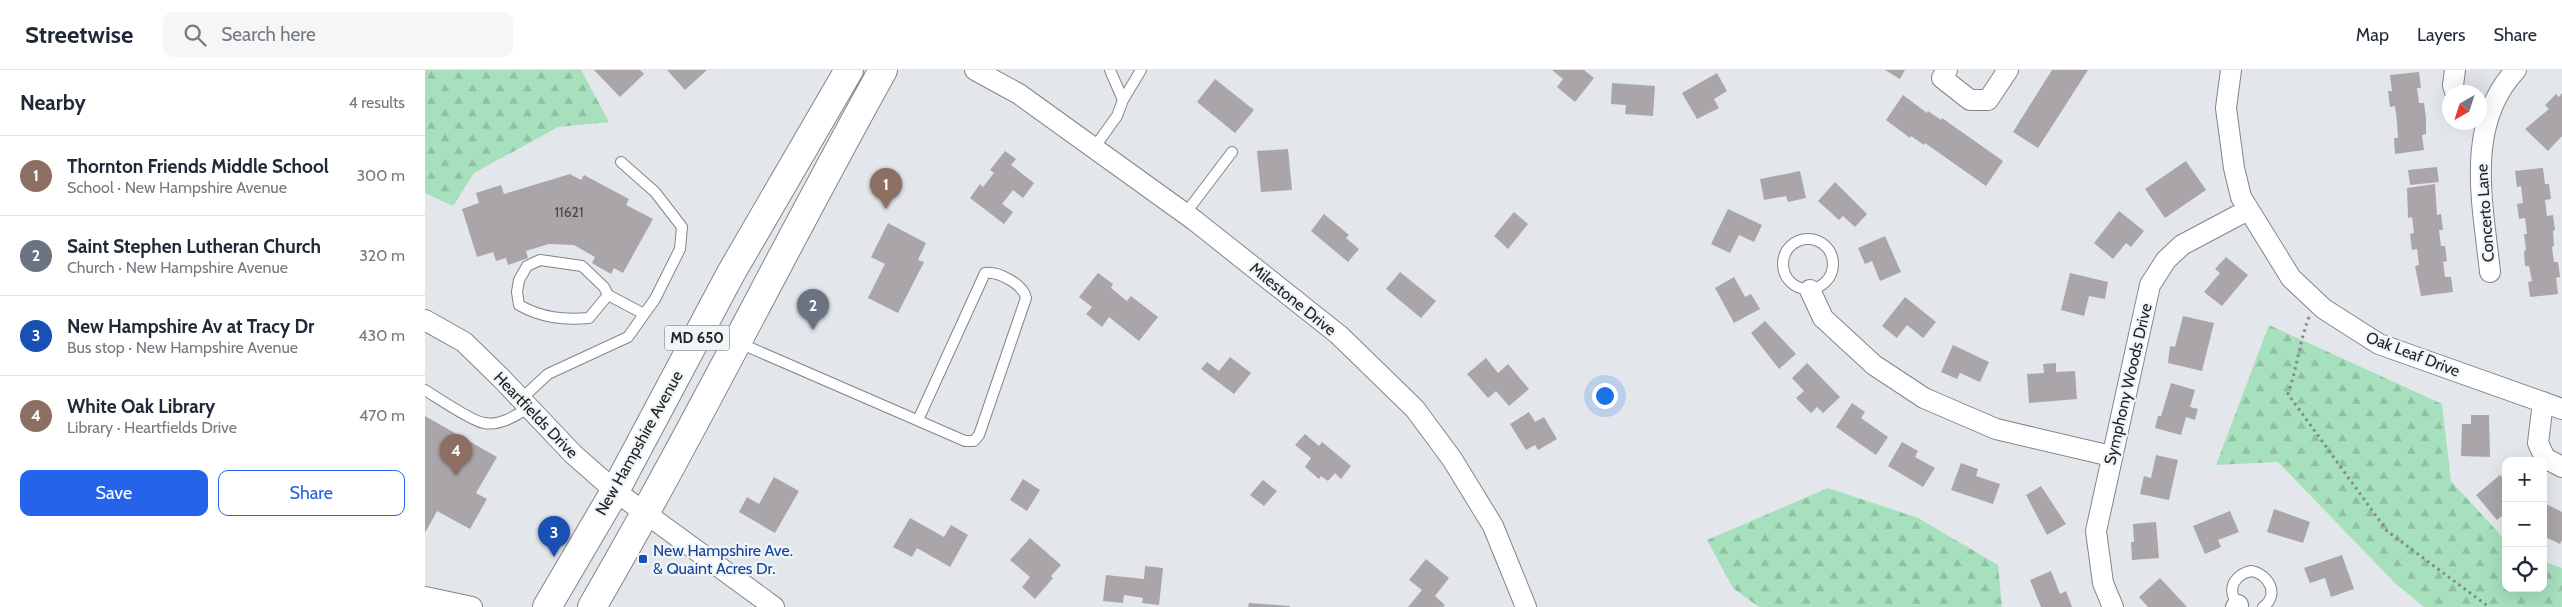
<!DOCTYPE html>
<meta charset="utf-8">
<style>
:root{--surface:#fff;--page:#f6f6f7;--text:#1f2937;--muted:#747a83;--line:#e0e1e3;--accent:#2563eb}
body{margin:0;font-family:Cabin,sans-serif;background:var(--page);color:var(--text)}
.controls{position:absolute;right:15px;bottom:15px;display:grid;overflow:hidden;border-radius:10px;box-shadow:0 5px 20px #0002}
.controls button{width:45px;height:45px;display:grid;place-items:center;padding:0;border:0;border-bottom:1px solid var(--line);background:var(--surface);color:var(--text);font:25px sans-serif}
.compass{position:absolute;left:2017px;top:15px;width:45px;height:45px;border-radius:50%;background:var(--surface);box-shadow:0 5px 20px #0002;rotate:219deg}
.you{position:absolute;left:1179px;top:325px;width:18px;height:18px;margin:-12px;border:4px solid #fff;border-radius:50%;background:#1a73e8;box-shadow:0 0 0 8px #1a73e833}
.badge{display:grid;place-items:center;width:32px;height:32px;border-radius:50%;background:var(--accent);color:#fff;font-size:16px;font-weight:700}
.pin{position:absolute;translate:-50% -41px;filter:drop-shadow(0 1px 2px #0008)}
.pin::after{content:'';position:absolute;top:26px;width:18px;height:15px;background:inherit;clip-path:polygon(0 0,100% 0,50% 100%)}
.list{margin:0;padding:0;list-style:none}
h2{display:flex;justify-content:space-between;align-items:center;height:65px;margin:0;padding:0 20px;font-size:21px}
h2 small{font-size:16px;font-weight:400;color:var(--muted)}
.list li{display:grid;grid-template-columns:32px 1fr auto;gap:15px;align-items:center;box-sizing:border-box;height:80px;padding:0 20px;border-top:1px solid var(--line)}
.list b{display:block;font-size:19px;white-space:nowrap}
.list p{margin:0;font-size:16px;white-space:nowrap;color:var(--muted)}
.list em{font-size:16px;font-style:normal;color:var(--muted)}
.actions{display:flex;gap:10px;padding:15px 20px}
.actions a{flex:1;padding:11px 0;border:1px solid var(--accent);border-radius:10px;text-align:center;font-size:18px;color:var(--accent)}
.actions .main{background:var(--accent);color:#fff}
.icon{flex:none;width:28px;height:28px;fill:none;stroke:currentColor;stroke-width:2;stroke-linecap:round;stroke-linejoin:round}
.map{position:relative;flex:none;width:2137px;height:537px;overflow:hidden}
header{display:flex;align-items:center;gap:30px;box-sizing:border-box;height:70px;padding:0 25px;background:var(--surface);border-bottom:1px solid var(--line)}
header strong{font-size:24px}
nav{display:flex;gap:28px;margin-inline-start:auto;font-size:18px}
.search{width:350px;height:45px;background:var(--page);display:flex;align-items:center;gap:12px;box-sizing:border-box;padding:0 18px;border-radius:10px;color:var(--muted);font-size:19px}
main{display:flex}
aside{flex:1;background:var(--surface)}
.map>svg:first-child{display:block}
</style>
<header>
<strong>Streetwise</strong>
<div class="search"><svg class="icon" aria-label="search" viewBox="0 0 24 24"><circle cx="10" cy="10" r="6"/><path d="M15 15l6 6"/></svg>Search here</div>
<nav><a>Map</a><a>Layers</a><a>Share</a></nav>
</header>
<main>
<aside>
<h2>Nearby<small>4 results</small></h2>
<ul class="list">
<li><span class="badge" style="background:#8d6e63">1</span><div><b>Thornton Friends Middle School</b><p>School · New Hampshire Avenue</p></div><em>300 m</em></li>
<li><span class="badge" style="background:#6b7280">2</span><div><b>Saint Stephen Lutheran Church</b><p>Church · New Hampshire Avenue</p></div><em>320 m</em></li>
<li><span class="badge" style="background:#1a4fb4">3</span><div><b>New Hampshire Av at Tracy Dr</b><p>Bus stop · New Hampshire Avenue</p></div><em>430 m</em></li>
<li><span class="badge" style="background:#8d6e63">4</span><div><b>White Oak Library</b><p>Library · Heartfields Drive</p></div><em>470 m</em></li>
</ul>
<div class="actions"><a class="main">Save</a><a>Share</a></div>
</aside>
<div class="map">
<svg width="2137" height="537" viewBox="0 0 2137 537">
<defs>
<pattern id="forest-firs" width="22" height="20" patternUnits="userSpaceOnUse" patternTransform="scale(1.25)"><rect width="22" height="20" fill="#a6e0bd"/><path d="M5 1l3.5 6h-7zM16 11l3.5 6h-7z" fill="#8fc0a2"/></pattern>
</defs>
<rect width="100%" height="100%" fill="#e3e7eb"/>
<path fill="url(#forest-firs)" d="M0 0H156L184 52 133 57 49 103 28 136 0 123Z
M1844 255 2017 334 2026 411 2081 471V518H2118V491L2137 498V537H1999L1970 513 1853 392 1791 395Z
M1403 418 1493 448 1573 495 1577 537H1334L1308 518 1282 470Z"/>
<path fill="#aaa5a9" d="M169 0H215L219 4 195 27Z
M242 0H282L260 20Z
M1127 0H1159L1169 8 1150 32 1132 17 1138 9Z
M1460 0H1480L1475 9Z
M1627 0H1663L1613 78 1588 62Z
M1994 2 1996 18H1992L1994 33H1999L2001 48V64L1997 65 1999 80 1970 84 1969 68H1973L1972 52 1970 36 1965 37 1963 21H1967L1965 5Z
M1292 3 1302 21 1289 29 1294 38 1272 49 1257 23Z
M790 9 829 40 810 63 772 32Z
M1187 13 1230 16 1228 46 1200 44 1201 35 1186 34Z
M2137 23V66L2123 81 2100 59 2124 39 2120 35 2131 24 2134 27Z
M1478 25 1502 43 1503 41 1516 50 1517 48 1578 91 1561 116 1500 73 1499 75 1486 66 1485 68 1461 50Z
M863 79 867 120 836 122 832 81Z
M580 81 591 89 586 95 609 113 598 128 588 120 577 134 588 142 579 154 545 128 555 114 558 117 569 103 565 100Z
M1761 91 1781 120 1740 148 1720 119Z
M2012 97 2014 112 1985 115 1983 100Z
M2118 98 2120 114H2124L2126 129 2120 130 2122 146 2128 145 2130 160 2128 161 2129 176 2127 177 2129 192H2133L2135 207 2131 208 2133 224 2105 227 2103 212 2107 211 2104 196H2100L2099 181 2101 180 2099 164H2102L2100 148 2094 149 2092 134 2098 133 2096 116 2092 117 2090 101Z
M1375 101 1381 128 1363 132 1361 126 1339 130 1335 109Z
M145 104 156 110 159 105 204 129 201 135 228 149 198 203 189 198 186 204 167 193 170 187 149 175 124 174 101 181 103 188 83 195 81 188 71 191 68 182 52 187 37 139 54 133 51 123 76 115 79 124Z
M1410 112 1442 144 1430 157 1418 146 1414 150 1393 131Z
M2010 114 2012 145 2016 144 2018 160H2014L2016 176H2020L2022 191 2018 192 2020 207H2026L2028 222 1996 226 1990 196 1994 195 1992 179 1987 180 1985 164 1989 163 1987 147 1983 148 1982 118Z
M1303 139 1337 155 1329 172 1314 165 1305 183 1286 174Z
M1694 141 1719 161 1706 177 1701 173 1688 189 1669 173Z
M1089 142 1103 154 1083 179 1069 166Z
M899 144 924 165 921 168 934 179 923 192 886 161Z
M463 153 501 173 493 190 499 192 473 243 443 228 460 194 446 187Z
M1460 166 1476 202 1455 211 1447 191 1440 194 1433 178Z
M1801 187 1823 205 1797 236 1779 222 1795 203 1790 199Z
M975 202 1011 231 996 248 961 219Z
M673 203 688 214 686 218 702 231 706 226 733 247 714 271 684 247 677 257 661 244 667 237 654 227Z
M1645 203 1683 212 1680 229 1664 226 1659 246 1636 240Z
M1309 207 1320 227 1326 224 1335 239 1309 253 1290 218Z
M1480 227 1511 252 1498 268 1482 255 1472 268 1457 256Z
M1758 246 1789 253 1777 301 1743 293 1745 276 1750 277Z
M1340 251 1371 284 1354 299 1326 263Z
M1528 275 1564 292 1555 312 1535 303 1532 309 1516 302Z
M805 287 826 303 809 324 776 299 782 292 794 301Z
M1061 288 1073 303 1083 294 1104 319 1084 336 1071 321 1063 328 1042 304Z
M1382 293 1415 327 1398 343 1392 337 1386 343 1371 328 1379 321 1367 308Z
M1631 293V302L1650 301 1652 329 1604 333 1602 304 1619 303 1618 294Z
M1746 313 1770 320 1765 337 1773 339 1770 350 1761 347 1756 365 1730 358 1733 346H1736Z
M1427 333 1440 342 1436 348 1463 367 1451 385 1411 357Z
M1104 342 1110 352 1119 347 1132 369 1113 380 1110 375 1101 380 1085 354Z
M2046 345H2064L2065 387 2036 386 2037 354H2046Z
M0 346 72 387 51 423 62 429 45 459 12 441 0 463Z
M880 364 894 376 897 372 926 396 916 409 910 403 903 411 896 406 894 409 880 397 886 388 870 375Z
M1477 372 1493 381 1490 387 1510 398 1498 417 1463 396Z
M1731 385 1753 390 1744 430 1715 424 1719 406 1726 408Z
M1536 393 1553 399 1551 406 1575 414 1568 434 1526 420Z
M2075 405 2081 413V446L2079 444 2072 450 2051 425Z
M349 407 374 421 350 463 314 442 322 427 334 434Z
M598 409 615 420 602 441 585 430Z
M838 410 852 421 839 436 825 425Z
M1616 416 1641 454 1622 465 1601 425Z
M2119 433 2137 442V470L2135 474 2118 466Z
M1849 439 1885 452 1878 473 1842 462Z
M1805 441 1814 462 1793 470 1796 477 1780 484 1768 456Z
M485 448 519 467 526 455 543 465 525 497 492 478 487 487 468 477Z
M1731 452 1734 488 1707 490 1706 472H1709L1708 454Z
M605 468 636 495 626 506 628 508 610 529 597 517 605 507 585 490Z
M1917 485 1929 519 1906 527 1900 508 1885 513 1879 498Z
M1001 489 1024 508 1010 526 1020 535 1018 537H983L997 520 984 510Z
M720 496 738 498 734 535 717 533 718 528 699 525 698 533 678 531 681 505 719 509Z
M1626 501 1635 524 1641 521 1647 537H1616L1605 510Z
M1735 508 1762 537H1723L1714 527Z
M824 533 865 536V537H823Z"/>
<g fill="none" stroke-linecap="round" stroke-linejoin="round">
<g stroke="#828689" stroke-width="12">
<path id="lane" d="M698 30 716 0
M669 78 692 46 698 30 685 0
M760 144 807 82
M1358 194a25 25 0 1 1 50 0a25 25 0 1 1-50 0Z
M183 225 179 217 157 196 115 190 102 196 94 210 92 222 94 235C117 248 138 250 164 248L183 225 219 244
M312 272 540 371H549L554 365 601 228C598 214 573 201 560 203L493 350
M0 320C13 328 46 351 59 353 74 356 92 346 103 337
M95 330 123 304 203 267 230 229 255 179 257 157 230 122 196 92
M1815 536C1800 522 1808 504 1827 501 1844 505 1855 525 1838 537"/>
</g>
<g stroke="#828689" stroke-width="22">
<path id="street" d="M550 0 594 24 769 150 914 265 990 339 1027 389 1068 456 1101 537
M1522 0 1517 8 1545 30H1563L1583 0
M1806 0 1801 38 1809 98 1816 127 1866 208 1899 239 1954 274 2137 339
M2030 0 2028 15 2030 22
M2065 202C2058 134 2039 55 2091 0
M1385 220 1398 248 1449 295 1499 328 1571 359 1686 386
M0 250 39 272 76 308 148 384 190 421 349 537
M2118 332 2113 373 2120 388 2137 397
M0 527 47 537
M1688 537 1678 513 1671 461 1725 215 1741 190 1757 175 1823 140
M1811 537 1813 535"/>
</g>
<g stroke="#828689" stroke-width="30">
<path id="primary" d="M122 537 190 421 306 203 424 0
M167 537C269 361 359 178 458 0"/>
</g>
<path stroke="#85888b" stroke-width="3" stroke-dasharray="2.5 4" stroke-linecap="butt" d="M1884 247C1874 273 1872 299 1863 324L1962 461 2064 537"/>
<use href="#lane" stroke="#fff" stroke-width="10"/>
<use href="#street" stroke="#fff" stroke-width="20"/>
<use href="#primary" stroke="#fff" stroke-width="28"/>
</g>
<rect fill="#1a4fb4" stroke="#f0f5f8" stroke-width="2" x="213" y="484" width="10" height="10" rx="2.5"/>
<g text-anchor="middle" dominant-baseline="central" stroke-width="4.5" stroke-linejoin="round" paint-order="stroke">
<g font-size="14" fill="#444446">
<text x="144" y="142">11621</text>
</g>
<rect fill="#f0f5f8" stroke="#606364" stroke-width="1" x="239.5" y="255.5" width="65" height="25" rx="4"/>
<g font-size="15" font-weight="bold" fill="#222425">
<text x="272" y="268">MD 650</text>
</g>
<g font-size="16" fill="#222425" stroke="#f0f5f8">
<text transform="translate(2060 143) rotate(-94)">Concerto Lane</text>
<text transform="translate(868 229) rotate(39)">Milestone Drive</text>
<text transform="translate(1988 284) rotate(21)">Oak Leaf Drive</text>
<text transform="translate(1703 314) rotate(-77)">Symphony Woods Drive</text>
<text transform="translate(111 345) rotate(46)">Heartfields Drive</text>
<text transform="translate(214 373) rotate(-61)">New Hampshire Avenue</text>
</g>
<g font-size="16" fill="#164399" stroke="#f0f5f8" text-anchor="start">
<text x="228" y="480">New Hampshire Ave.<tspan x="228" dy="18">&amp; Quaint Acres Dr.</tspan></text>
</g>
</g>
</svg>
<div class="controls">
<button>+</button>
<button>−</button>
<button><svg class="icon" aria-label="locate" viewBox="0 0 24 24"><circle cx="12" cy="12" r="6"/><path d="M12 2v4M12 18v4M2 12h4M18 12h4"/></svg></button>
</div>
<svg class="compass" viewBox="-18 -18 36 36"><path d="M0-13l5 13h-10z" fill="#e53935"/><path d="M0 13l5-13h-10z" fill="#747a83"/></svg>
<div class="you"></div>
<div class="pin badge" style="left:461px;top:139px;background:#8d6e63">1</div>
<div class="pin badge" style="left:388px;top:260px;background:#6b7280">2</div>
<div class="pin badge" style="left:129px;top:487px;background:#1a4fb4">3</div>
<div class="pin badge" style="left:31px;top:405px;background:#8d6e63">4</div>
</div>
</main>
